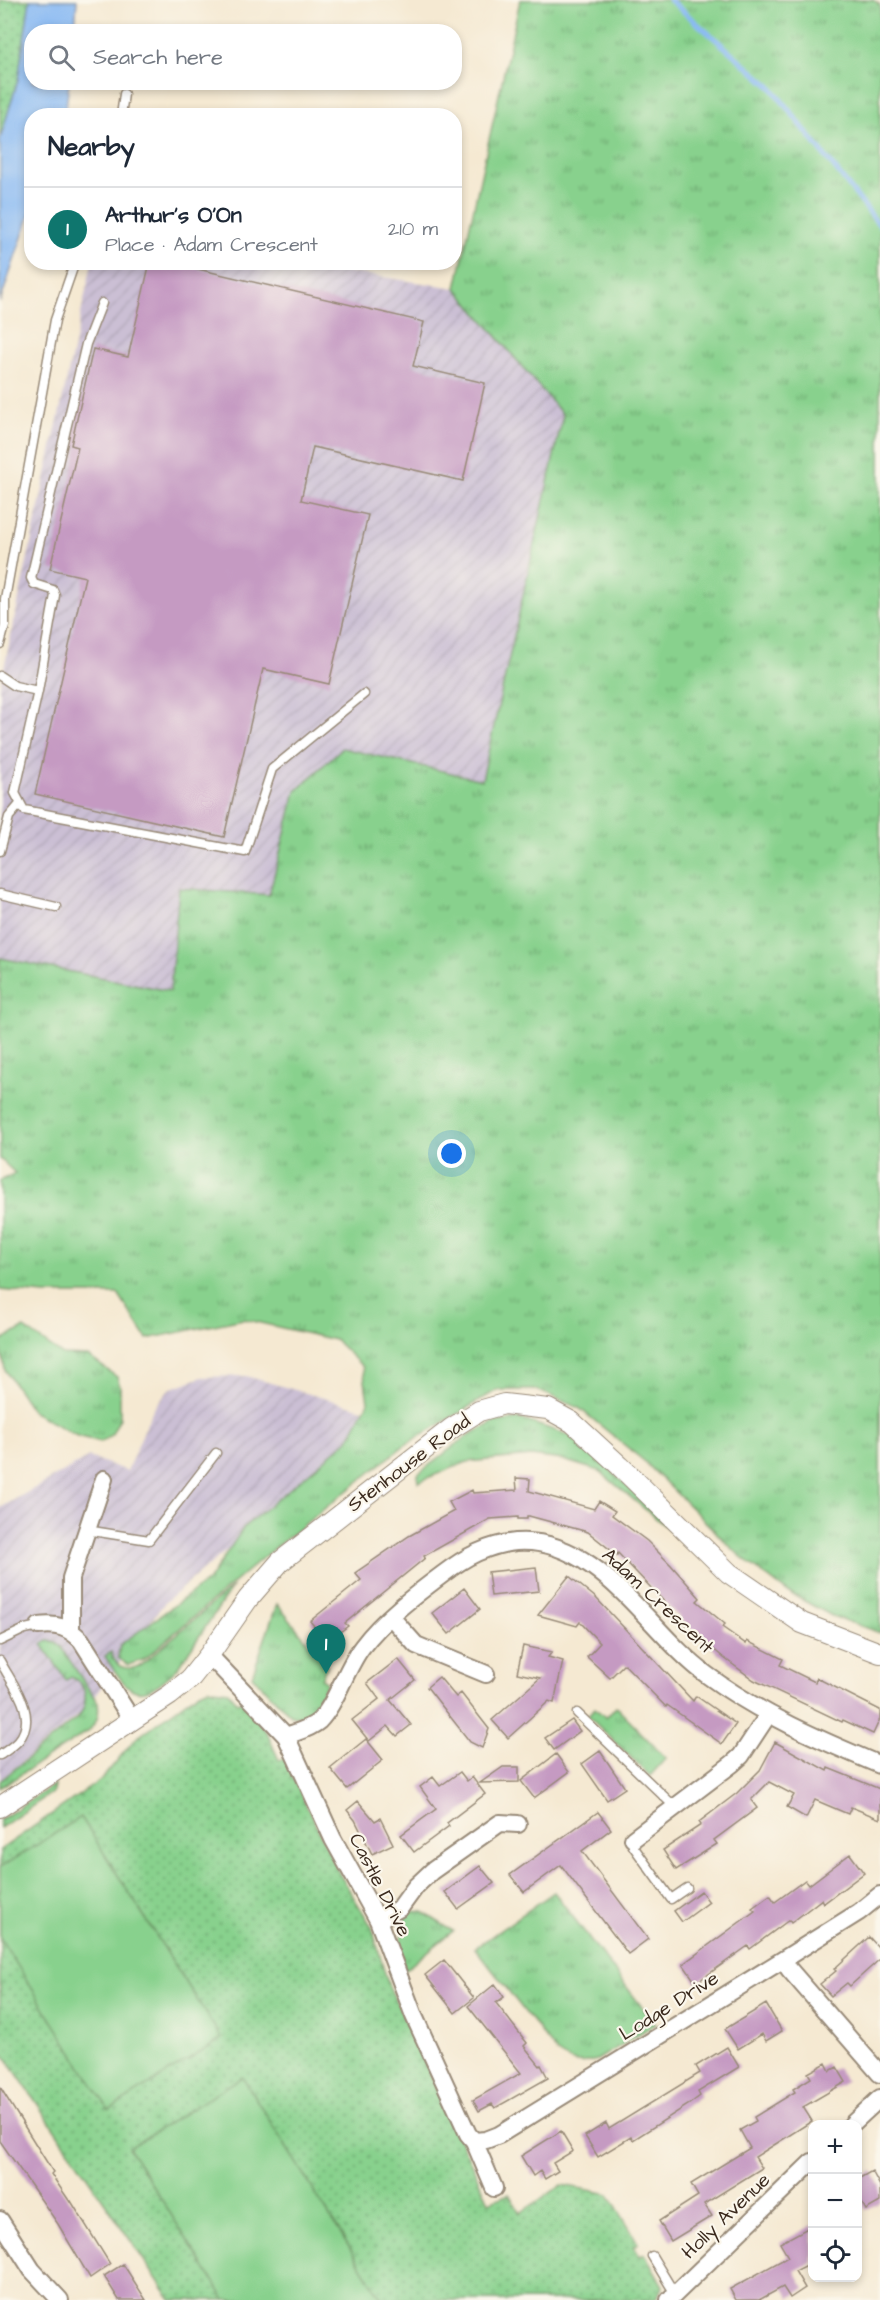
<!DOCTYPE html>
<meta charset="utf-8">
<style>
:root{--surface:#fff;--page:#f2f2f3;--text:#1f2937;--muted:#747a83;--line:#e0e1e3;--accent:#0f766e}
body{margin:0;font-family:"Architects Daughter",sans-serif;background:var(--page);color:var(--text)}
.controls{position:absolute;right:18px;bottom:18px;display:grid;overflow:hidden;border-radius:12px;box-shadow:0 3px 9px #0003}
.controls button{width:54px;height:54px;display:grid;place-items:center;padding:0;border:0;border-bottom:2px solid var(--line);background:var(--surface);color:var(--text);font:30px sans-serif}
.you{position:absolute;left:452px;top:1154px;width:21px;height:21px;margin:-15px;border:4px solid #fff;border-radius:50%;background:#1a73e8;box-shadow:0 0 0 9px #1a73e833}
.badge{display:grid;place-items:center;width:39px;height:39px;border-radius:50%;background:var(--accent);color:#fff;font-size:20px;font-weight:700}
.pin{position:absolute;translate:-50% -50px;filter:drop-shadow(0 2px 3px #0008)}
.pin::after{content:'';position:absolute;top:32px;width:21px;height:18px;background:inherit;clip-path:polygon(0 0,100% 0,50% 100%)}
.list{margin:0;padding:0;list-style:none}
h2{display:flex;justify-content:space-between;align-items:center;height:78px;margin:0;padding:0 24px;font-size:26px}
h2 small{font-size:20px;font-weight:400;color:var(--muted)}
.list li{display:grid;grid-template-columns:39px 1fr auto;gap:18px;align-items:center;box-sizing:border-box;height:84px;padding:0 24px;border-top:2px solid var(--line)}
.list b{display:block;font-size:22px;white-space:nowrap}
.list p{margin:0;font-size:20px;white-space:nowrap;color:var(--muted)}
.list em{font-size:20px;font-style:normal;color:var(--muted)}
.icon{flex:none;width:33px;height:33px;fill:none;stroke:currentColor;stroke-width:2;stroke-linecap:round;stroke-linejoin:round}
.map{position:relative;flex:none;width:880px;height:2300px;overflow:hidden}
.search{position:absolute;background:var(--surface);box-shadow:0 3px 9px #0003;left:24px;top:24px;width:438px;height:66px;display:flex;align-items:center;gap:15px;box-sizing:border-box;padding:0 21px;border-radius:24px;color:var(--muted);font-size:22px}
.panel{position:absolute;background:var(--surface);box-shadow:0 3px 9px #0003;left:24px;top:108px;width:438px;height:162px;border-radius:24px}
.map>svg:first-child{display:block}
</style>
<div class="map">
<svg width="880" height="2300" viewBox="0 0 880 2300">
<defs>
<pattern id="industrial-furrows" width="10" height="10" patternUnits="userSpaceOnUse" patternTransform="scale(1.5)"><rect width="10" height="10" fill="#cbbfd4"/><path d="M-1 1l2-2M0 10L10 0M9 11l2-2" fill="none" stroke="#afa4b6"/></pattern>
<pattern id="grass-tufts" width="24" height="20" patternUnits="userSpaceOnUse" patternTransform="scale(1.5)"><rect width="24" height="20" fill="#88d18d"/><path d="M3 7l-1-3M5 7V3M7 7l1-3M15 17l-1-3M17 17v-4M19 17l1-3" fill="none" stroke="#70aa73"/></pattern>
<pattern id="park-dots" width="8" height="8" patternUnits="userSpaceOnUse" patternTransform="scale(1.5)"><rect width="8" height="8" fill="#88d18d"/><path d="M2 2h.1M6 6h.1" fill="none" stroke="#70aa73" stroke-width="1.8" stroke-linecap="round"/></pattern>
</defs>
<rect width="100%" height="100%" fill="#fbf7ec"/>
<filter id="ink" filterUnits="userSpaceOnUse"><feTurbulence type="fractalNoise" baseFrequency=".0167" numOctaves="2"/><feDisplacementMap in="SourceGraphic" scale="12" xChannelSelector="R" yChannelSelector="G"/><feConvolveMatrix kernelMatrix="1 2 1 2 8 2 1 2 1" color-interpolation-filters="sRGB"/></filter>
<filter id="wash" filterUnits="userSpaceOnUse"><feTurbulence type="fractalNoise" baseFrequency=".008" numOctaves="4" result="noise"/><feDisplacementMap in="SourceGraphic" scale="24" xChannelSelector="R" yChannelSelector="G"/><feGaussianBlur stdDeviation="1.35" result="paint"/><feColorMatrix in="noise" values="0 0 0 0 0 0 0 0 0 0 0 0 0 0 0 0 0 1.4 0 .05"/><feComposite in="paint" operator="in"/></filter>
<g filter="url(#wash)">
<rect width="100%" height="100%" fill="#f5e9d2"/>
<path fill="url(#industrial-furrows)" d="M92 263H289L456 288 563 415 482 780 342 748 296 791 269 895 179 889 170 991 0 958V686Z
M246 1376 387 1416 165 1602 84 1710 0 1780V1508L89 1457 127 1471 153 1409 169 1389 202 1377Z"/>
<path fill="url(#grass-tufts)" stroke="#627e56" stroke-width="1.5" d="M520 0H873L880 5V1633L832 1616 786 1591 739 1555 644 1461 579 1408 537 1390H497L405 1445 267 1554 143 1660 128 1665 118 1658 120 1645 209 1580 244 1527 348 1440 368 1402 363 1367 335 1340 243 1319 147 1339 118 1294H45L0 1290V1181L15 1173 0 1159V958L170 991 179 888 269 895 296 791 342 748 482 780 563 415 456 288Z
M24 1328 63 1355 88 1356 117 1377 120 1386V1418L112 1434 101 1442 77 1436 33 1412 5 1370 0 1341Z
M520 1419 575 1437 693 1549 599 1471 563 1460 531 1456 467 1462 418 1482V1474L467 1436 495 1422Z
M233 1586 178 1668C140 1704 131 1698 105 1656L111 1652C115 1667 128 1672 141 1665Z
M277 1604 327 1666 321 1678 327 1683C319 1700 313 1721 291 1715L252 1676Z
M48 1641 56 1642 61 1647 98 1703C100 1716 97 1723 87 1732L0 1788V1781L78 1717C89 1704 88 1684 71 1677L66 1680 42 1644Z
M616 1707 666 1758 650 1776 588 1716 595 1708 606 1718Z
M54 1785 53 1792 0 1828V1820Z
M554 1892 655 2024 597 2060C581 2065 570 2062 557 2053L475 1948Z
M413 1911 423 1912 453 1931 405 1970 398 1950 407 1915Z"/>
<path fill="url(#park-dots)" stroke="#627e56" stroke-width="1.5" d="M0 0H30L18 80 0 139Z
M209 1688 228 1691 238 1703 244 1701 267 1733 279 1760 284 1759 340 1875 372 1927 388 1984 489 2202 509 2194 520 2213 562 2185 609 2194 638 2243 633 2246 640 2256 645 2254 663 2286 655 2300H171L0 2049V1850L102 1779 134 1740 198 1693Z"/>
<path fill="#88d18d" stroke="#627e56" stroke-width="1.5" d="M81 1817 222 2039 109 2110 0 1938V1868Z
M242 2077 382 2299 381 2300H225L129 2148Z"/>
<path fill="#86b8f3" stroke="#607188" stroke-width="1.5" d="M30 0H77L75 29V31L32 32V82L69 83 65 115 32 116 31 211 0 302V139L18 80Z"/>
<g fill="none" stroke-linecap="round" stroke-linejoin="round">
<path stroke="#86b8f3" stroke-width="5" d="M670 0 771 87 880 226"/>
</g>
<g id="blocks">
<path fill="#c59ac2" d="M150 262H168L424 322 413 366 485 383 463 481 313 447 301 500 368 515 329 684 263 669 224 837 35 794 85 577 50 569 78 447 71 445 93 349 128 357Z
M516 1478 530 1479 529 1491 594 1509 599 1501 615 1511 612 1515 647 1541 671 1565 700 1598 697 1601 725 1624 722 1627 746 1644 747 1641 783 1659 780 1665 815 1682 817 1678 880 1710V1719L873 1734 843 1720 842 1722 754 1680 724 1658 691 1630 618 1553 617 1555 588 1532 529 1516H527V1519H518V1517L490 1519 424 1556 425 1558 345 1623 348 1626 327 1642 310 1621 361 1580 355 1573 409 1536 454 1511 449 1502 472 1490 473 1493 517 1490Z
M536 1567 539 1591 491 1596 488 1572Z
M569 1576 596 1598 693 1701 696 1696 736 1724 722 1744 667 1705 666 1707 624 1664 610 1678 587 1657 600 1643 580 1622 577 1626 538 1615Z
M464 1588 480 1609 449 1634 432 1613Z
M523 1646 552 1652 548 1657 563 1661 554 1703 549 1701 508 1738 492 1720 540 1678 517 1673Z
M398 1659 415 1680 390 1700 411 1725 397 1736 388 1726 369 1741 352 1720 379 1699 367 1683Z
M439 1677 456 1697 461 1693 489 1729 482 1748 470 1742 427 1687Z
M572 1720 580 1731 554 1750 545 1738Z
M366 1739 383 1760 347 1789 330 1768Z
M775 1742 827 1771 828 1768 880 1789V1819L851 1807 848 1814 815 1800 806 1818 787 1807 794 1795 769 1782 751 1800 757 1808 714 1840 717 1844 676 1870 663 1850 701 1825 699 1822 737 1793 760 1770Z
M600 1751 625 1788 607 1800 582 1764Z
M556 1754 569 1772 534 1798 521 1781Z
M503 1767H519V1782L480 1783Z
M460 1772 467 1781 472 1777 485 1794 447 1823 449 1826 414 1852 401 1835 436 1809 420 1787 433 1777 440 1786Z
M358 1801 375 1821 380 1818 393 1844 372 1854 355 1820 347 1810Z
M598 1812 611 1829 582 1851 648 1939 628 1954 561 1865 524 1892 510 1875Z
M850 1854 864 1873 824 1903 822 1899 791 1923 789 1920 750 1949 748 1946 696 1983 683 1964 755 1911 752 1908 770 1895 775 1902 805 1880 809 1885Z
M480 1866 494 1883 458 1909 445 1892Z
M701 1891 709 1902 682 1922 674 1911Z
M869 1937 880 1949V1959L850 1986 847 1983 831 1996 820 1984 836 1971 834 1969Z
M444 1960 474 1998 455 2013 425 1975Z
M495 1984 504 1997 496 2003 527 2043 524 2046 540 2066 541 2065 548 2078 495 2108 492 2104 479 2111 473 2100 521 2073 468 2006Z
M766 2004 782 2031 766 2041 762 2034 738 2049 725 2029Z
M727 2047 739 2067 698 2092 700 2096 688 2105 633 2140 631 2137 598 2157 585 2136 606 2123 609 2129 700 2073 696 2066Z
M826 2063 830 2071 837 2067 846 2082 803 2107 812 2121 755 2157 762 2168 704 2204 712 2216 671 2241 659 2221 698 2196 691 2184 750 2148 740 2130 756 2121 754 2117 795 2092 793 2089 811 2078 808 2073Z
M0 2087 53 2172 51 2174 70 2202 71 2201 110 2264 90 2278 58 2224 0 2141Z
M561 2131 573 2151 553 2163 558 2171 545 2179 540 2171 533 2176 521 2156Z
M872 2171 880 2186V2202L866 2210 862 2203 858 2206V2179Z
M813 2225V2262L795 2271 805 2288 790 2298 783 2287 759 2300H736L730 2289 788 2257 780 2243Z
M123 2264 146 2300H119L104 2276Z"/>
</g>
</g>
<g filter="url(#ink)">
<use href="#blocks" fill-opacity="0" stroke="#988a78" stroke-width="1.5"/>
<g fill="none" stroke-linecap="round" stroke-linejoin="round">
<g stroke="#988a78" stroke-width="11">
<path id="service" d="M121 116 124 94
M0 644 5 626V599L55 320 75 262
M0 676 15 686 38 691 15 793 24 810 245 852 272 769 364 694
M38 691 55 595 53 590 34 584 31 578 86 344 102 303
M0 851 9 817 20 804
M0 894 56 907
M86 1530 149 1540 216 1453
M0 1641 25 1629 39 1626
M0 1661C12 1684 39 1715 19 1740 14 1746 6 1751 0 1755
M577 1713 675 1807
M633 1839V1846L671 1899 687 1888
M652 2256 675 2294"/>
</g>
<g stroke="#988a78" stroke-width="20">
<path id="minor" d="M391 1617 416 1645 486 1674
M39 1626C57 1623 69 1628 81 1640L132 1720
M71 1630V1578L104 1479
M209 1655 286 1736 333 1839 378 1920 414 2016 468 2134 474 2141 494 2188
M286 1736C296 1732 310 1729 319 1721 336 1704 346 1668 362 1647 383 1619 415 1595 443 1574 465 1557 487 1545 516 1542 599 1536 648 1632 707 1675 760 1714 820 1740 880 1765
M633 1839 732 1764 741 1756 768 1715
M378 1920 400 1908 416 1886 432 1871 500 1823 518 1824
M784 1959 789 1969 880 2074
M852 2124 880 2098
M474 2141 486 2140 499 2135 784 1959 859 1912 880 1895
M0 2220 32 2270 60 2300
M669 2300 812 2162"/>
</g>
<g stroke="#988a78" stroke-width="22">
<path id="tertiary" d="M0 1807 170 1695 190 1679 209 1655 248 1599 280 1562 452 1428 479 1411 504 1404 548 1409 572 1422 620 1466 729 1573 802 1623 880 1653"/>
</g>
<use href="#service" stroke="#fff" stroke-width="8"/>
<use href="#minor" stroke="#fff" stroke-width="16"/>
<use href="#tertiary" stroke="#fff" stroke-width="20"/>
</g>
</g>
<g text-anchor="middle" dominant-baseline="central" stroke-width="4.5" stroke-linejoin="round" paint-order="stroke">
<g font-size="20" fill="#3b2a1e" stroke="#fbf7ec">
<text transform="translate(409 1463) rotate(-37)">Stenhouse Road</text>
<text transform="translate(658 1601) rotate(43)">Adam Crescent</text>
<text transform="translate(380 1885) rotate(63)">Castle Drive</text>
<text transform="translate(669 2006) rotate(-32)">Lodge Drive</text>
<text transform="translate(726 2216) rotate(-44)">Holly Avenue</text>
</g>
</g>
</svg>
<div class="controls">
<button>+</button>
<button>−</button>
<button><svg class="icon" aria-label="locate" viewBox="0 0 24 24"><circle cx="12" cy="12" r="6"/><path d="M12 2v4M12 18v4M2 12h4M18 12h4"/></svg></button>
</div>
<div class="you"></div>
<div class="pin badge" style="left:326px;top:1674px">1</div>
<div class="search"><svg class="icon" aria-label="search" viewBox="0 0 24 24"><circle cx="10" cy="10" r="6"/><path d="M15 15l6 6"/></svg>Search here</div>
<section class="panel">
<h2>Nearby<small></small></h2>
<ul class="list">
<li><span class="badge">1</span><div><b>Arthur's O'On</b><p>Place · Adam Crescent</p></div><em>210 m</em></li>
</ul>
</section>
</div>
